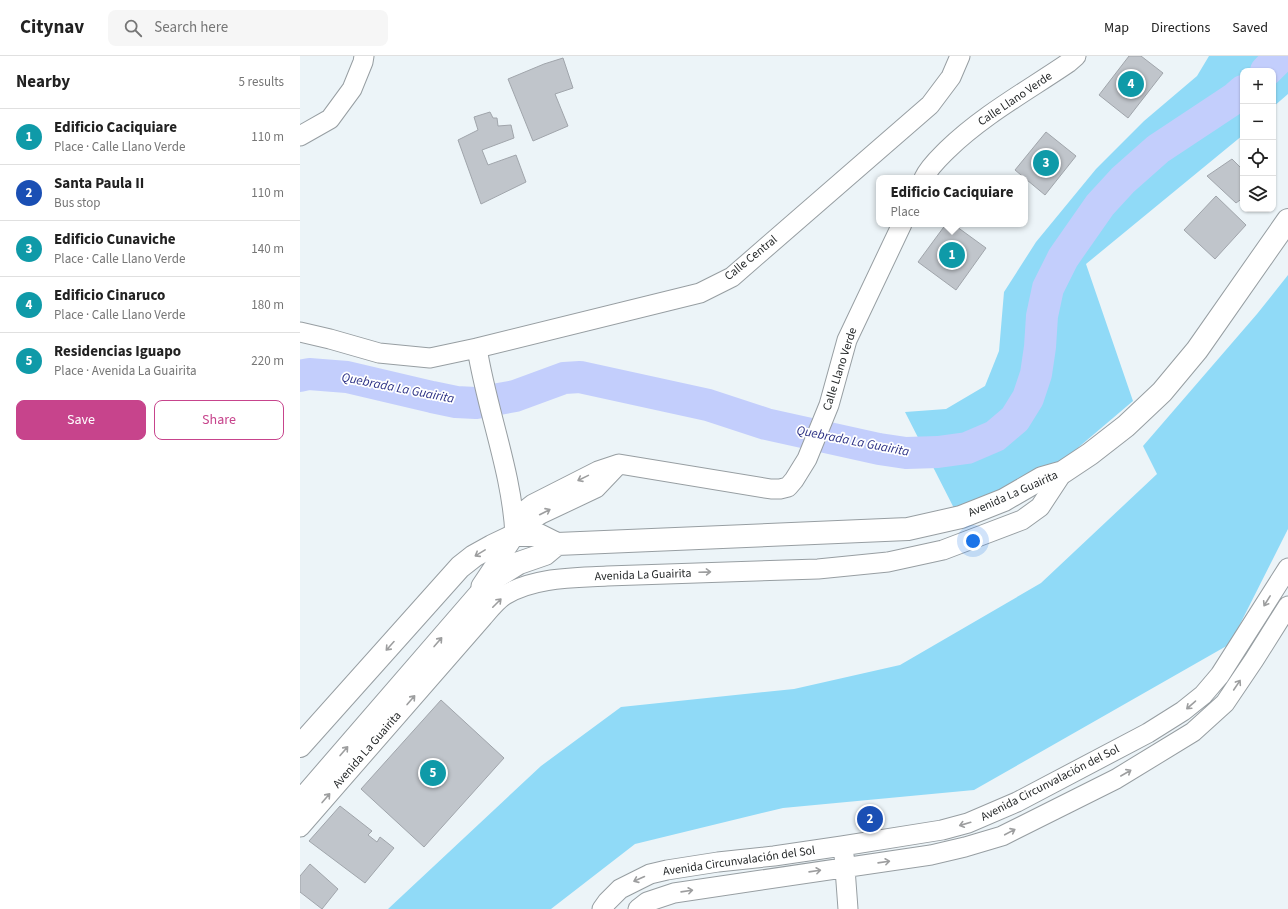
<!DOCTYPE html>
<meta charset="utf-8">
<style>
:root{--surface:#fff;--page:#f6f6f6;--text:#222;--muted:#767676;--line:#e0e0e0;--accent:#c7448c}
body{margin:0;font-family:"Source Sans 3",sans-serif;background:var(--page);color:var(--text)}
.controls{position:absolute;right:12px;top:12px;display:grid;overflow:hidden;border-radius:8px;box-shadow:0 1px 3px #0004}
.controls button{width:36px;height:36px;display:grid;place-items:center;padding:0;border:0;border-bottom:1px solid var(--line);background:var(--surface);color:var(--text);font:20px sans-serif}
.you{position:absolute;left:673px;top:485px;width:14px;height:14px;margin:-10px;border:3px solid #fff;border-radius:50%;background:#1a73e8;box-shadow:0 0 0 6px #1a73e833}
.badge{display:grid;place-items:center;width:26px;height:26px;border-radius:50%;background:var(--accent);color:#fff;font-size:13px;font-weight:700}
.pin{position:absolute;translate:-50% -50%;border:2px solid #fff;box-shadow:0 1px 4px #0006}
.popup{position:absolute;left:576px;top:119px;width:152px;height:52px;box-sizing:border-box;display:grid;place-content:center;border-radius:8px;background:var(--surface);filter:drop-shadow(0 1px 3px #0005);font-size:13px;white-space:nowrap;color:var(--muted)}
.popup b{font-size:15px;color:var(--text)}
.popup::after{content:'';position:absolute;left:50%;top:100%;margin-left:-8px;border:8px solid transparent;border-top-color:var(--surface)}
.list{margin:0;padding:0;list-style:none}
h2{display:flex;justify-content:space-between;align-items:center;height:52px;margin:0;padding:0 16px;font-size:17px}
h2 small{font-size:13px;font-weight:400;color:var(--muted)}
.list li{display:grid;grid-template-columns:26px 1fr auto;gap:12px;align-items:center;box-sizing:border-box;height:56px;padding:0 16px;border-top:1px solid var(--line)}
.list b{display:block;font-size:15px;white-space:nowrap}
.list p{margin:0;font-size:13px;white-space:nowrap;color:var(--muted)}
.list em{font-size:13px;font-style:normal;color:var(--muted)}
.actions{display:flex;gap:8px;padding:12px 16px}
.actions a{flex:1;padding:9px 0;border:1px solid var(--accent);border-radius:8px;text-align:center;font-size:14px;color:var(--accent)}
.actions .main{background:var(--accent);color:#fff}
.icon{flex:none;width:22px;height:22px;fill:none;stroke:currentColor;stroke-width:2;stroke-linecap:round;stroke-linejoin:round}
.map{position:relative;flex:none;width:988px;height:853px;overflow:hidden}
header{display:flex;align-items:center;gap:24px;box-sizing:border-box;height:56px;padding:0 20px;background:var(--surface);border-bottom:1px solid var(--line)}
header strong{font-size:19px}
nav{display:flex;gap:22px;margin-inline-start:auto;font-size:14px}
.search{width:280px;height:36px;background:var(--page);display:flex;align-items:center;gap:10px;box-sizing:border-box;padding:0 14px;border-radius:8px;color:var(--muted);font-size:15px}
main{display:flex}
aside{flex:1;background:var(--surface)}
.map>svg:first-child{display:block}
</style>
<header>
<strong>Citynav</strong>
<div class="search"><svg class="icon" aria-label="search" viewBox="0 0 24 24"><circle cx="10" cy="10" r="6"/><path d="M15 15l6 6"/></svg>Search here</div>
<nav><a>Map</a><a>Directions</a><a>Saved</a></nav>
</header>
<main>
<aside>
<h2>Nearby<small>5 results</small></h2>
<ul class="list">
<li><span class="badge" style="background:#0f9aa8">1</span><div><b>Edificio Caciquiare</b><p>Place · Calle Llano Verde</p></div><em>110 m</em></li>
<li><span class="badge" style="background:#1a4fb4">2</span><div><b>Santa Paula II</b><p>Bus stop</p></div><em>110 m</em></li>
<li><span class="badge" style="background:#0f9aa8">3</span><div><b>Edificio Cunaviche</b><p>Place · Calle Llano Verde</p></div><em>140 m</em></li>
<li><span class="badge" style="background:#0f9aa8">4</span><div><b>Edificio Cinaruco</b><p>Place · Calle Llano Verde</p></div><em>180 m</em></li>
<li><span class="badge" style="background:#0f9aa8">5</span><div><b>Residencias Iguapo</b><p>Place · Avenida La Guairita</p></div><em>220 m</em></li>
</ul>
<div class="actions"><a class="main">Save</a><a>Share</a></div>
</aside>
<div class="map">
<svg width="988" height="853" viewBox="0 0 988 853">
<rect width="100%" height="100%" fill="#ecf4f8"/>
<path fill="#90daf7" d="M909 0H988V38L973 51V15H943V79L786 208 833 345 747 418 660 464 605 356 646 353 685 330 699 295 704 236 736 186 796 113 844 65 897 20Z
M988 219V473L930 588 674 734 483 752 335 788 251 853H88L241 710 321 651 494 633 600 609 741 527 857 418 843 390 957 258Z"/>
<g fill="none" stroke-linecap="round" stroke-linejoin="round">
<path stroke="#c3cefc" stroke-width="32" d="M966 15 981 0
M0 320 9 318 47 321 132 341 156 346 176 347 215 340 264 322 280 321 408 349 466 368 579 393 606 397 638 396 667 392 695 380 715 363 728 342 736 318 740 291 742 260 748 232 763 202 800 149 823 124 858 93 935 42 943 35"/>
</g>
<path fill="#c0c5cb" stroke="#a0a5ab" d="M829 0H841L863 17 828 62 799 39Z
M263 2 273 32 255 38 268 70 233 85 208 23 244 8Z
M190 56 193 62H197L198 70 211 69 214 82 182 94 188 109 216 99 226 126 181 148 158 84 178 74 174 61Z
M746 76 776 100 745 139 715 114Z
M932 103 943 114V142L936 147 907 120Z
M916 140 946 169 915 203 884 174Z
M646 168H653L686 192 656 234 618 206Z
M141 644 204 702 124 791 61 733Z
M40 750 72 775 68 779 77 786 80 781 94 792 65 827 9 785Z
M10 808 38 833 22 853 0 836V820Z"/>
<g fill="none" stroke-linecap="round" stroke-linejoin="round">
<g stroke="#979ea2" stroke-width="21">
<path id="minor" d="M0 80 30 63 52 33 63 6 64 0
M624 122C629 111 639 102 647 94 683 59 727 35 768 7L776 0
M0 276 30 283 79 297 130 302 177 292
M214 463 233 448 298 415 319 408 471 433H480L488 431 494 424 507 403 529 349 547 284 602 168
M215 479C212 416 187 355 177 292L400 237 432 221 630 49 651 21 660 0
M181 530 215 479 228 466 241 458 296 432 316 411
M0 771 183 561C189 554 197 544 205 539 235 521 274 522 307 520L518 513 588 506 643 494 722 464 740 451 763 416
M544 799 548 853
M302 853 307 846 320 833 350 818 367 814 418 806 474 800 542 790 642 774 668 767 717 746 848 677 883 655 903 639 920 619 988 512
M338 853 347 846 374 837 631 799 665 791 702 780 816 723 893 676 925 647 954 604 988 550"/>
</g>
<g stroke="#979ea2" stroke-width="24">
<path id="tertiary" d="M0 690 160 511 174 500 192 490 215 479H239L257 488 608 473 661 461 704 444 742 422 763 416 790 398 826 370 862 336 897 294 988 164
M0 746 179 539 198 520 219 507 245 498 257 488"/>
</g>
<use href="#minor" stroke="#fff" stroke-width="19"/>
<use href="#tertiary" stroke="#fff" stroke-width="22"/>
</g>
<defs><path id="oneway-shaft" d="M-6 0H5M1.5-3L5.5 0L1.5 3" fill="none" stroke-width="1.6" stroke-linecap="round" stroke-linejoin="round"/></defs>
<g stroke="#9d9e9f">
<use href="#oneway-shaft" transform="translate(283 422) rotate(154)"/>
<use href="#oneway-shaft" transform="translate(245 456) rotate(-27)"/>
<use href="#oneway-shaft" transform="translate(180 497) rotate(149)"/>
<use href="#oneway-shaft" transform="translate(405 516) rotate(-2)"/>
<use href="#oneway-shaft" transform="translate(967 545) rotate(122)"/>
<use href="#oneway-shaft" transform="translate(197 547) rotate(-45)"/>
<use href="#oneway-shaft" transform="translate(138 586) rotate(-49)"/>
<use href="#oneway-shaft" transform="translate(90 590) rotate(132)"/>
<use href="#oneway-shaft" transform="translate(937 629) rotate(-56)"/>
<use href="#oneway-shaft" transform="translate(111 644) rotate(-49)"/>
<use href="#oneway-shaft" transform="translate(891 649) rotate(139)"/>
<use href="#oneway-shaft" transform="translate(44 695) rotate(-49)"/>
<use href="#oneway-shaft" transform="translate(826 717) rotate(-30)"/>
<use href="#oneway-shaft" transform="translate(26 742) rotate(-49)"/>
<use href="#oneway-shaft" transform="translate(665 768) rotate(164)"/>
<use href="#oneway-shaft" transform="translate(710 776) rotate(-28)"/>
<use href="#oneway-shaft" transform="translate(584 806) rotate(-8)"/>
<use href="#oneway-shaft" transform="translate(515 815) rotate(-8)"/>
<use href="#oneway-shaft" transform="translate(339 823) rotate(156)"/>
<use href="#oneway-shaft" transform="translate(387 835) rotate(-8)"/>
</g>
<g text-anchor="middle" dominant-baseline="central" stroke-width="3.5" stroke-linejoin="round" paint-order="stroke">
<g font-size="12" fill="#252829" stroke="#fff">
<text transform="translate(715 43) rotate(-34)">Calle Llano Verde</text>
<text transform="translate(451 202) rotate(-39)">Calle Central</text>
<text transform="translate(540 313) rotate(-72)">Calle Llano Verde</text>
<text transform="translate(713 438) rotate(-24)">Avenida La Guairita</text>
<text transform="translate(343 519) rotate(-2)">Avenida La Guairita</text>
<text transform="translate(67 694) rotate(-49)">Avenida La Guairita</text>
<text transform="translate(750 727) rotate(-27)">Avenida Circunvalación del Sol</text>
<text transform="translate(439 805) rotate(-8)">Avenida Circunvalación del Sol</text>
</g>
<g font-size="13" font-style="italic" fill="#2b3084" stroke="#fff">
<text transform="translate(98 332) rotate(11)">Quebrada La Guairita</text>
<text transform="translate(553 385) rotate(11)">Quebrada La Guairita</text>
</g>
</g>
</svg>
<div class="controls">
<button>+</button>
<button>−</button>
<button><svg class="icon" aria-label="locate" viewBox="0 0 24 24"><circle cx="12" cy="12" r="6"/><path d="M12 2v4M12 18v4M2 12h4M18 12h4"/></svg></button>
<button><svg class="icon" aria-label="layers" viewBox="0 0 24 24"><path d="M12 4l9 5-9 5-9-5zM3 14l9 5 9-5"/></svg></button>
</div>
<div class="you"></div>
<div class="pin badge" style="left:652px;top:199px;background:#0f9aa8">1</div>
<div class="popup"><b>Edificio Caciquiare</b>Place</div>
<div class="pin badge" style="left:570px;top:763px;background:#1a4fb4">2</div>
<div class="pin badge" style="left:746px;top:107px;background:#0f9aa8">3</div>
<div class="pin badge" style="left:831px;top:28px;background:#0f9aa8">4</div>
<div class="pin badge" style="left:133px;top:717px;background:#0f9aa8">5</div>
</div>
</main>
